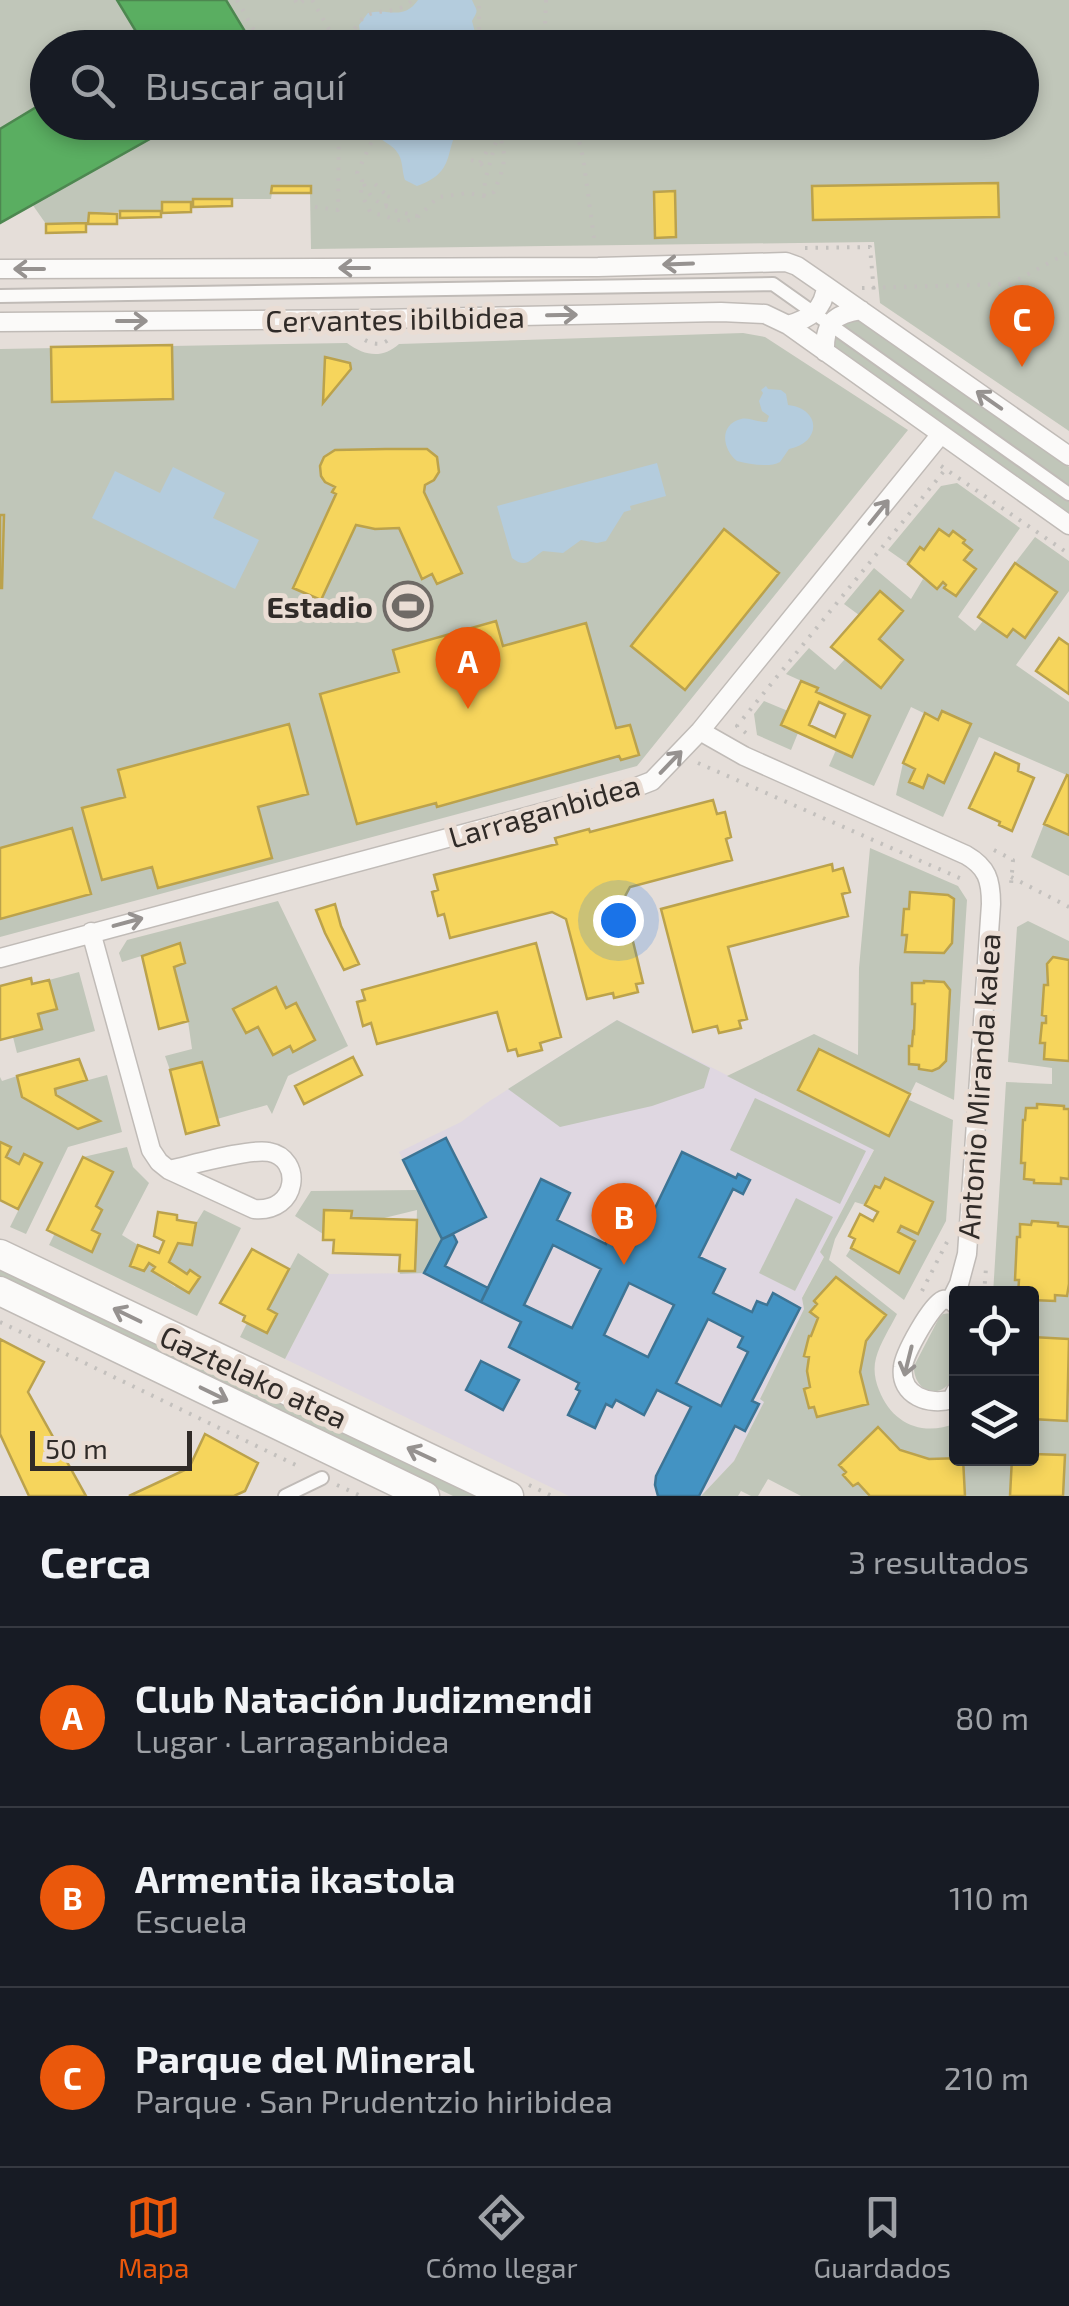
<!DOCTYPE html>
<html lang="es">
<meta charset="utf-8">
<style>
:root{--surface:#171b24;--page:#20242c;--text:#f1f3f6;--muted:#9ea1a6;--line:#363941;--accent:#ea580c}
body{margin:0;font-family:"Exo 2",sans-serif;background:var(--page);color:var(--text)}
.controls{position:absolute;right:30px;bottom:30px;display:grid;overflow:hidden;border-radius:10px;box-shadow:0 5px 15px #0003}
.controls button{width:90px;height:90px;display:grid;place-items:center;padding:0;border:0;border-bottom:2px solid var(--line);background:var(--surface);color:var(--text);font:50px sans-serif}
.scale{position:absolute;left:30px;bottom:25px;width:162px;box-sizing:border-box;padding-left:10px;border:5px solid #302b28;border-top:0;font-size:28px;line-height:35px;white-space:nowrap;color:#302b28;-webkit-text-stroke:8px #eaddd4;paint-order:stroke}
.you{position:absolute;left:618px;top:920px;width:35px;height:35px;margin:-25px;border:8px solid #fff;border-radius:50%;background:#1a73e8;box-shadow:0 0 0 15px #1a73e833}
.badge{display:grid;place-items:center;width:65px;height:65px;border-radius:50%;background:var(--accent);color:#fff;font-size:32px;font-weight:700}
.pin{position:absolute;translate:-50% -82px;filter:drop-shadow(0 2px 5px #0008)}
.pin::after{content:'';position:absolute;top:52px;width:35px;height:30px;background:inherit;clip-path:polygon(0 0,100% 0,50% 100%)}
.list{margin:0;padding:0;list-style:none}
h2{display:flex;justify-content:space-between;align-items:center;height:130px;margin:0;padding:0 40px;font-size:42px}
h2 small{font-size:32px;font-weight:400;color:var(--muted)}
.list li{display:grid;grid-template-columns:65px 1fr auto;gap:30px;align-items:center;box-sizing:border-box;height:180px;padding:0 40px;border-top:2px solid var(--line)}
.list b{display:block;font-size:38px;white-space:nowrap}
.list p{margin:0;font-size:32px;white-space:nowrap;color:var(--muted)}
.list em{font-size:32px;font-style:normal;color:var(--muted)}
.icon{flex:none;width:55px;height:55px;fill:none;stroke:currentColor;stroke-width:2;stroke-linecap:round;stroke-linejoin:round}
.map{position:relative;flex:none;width:1069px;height:1496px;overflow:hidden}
.search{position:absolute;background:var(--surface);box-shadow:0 5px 15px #0003;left:30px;right:30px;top:30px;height:110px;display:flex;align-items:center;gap:25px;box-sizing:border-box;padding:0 35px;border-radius:55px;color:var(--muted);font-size:38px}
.sheet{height:670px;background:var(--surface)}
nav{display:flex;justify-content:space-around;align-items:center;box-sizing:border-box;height:140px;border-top:2px solid var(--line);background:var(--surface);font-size:28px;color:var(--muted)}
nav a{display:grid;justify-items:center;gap:5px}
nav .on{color:var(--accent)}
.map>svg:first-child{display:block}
</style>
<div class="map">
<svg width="1069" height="1496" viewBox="0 0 1069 1496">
<rect width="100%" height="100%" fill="#e5ded9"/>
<path fill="#dfd7e1" d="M617 1020 874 1149 820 1252 824 1256 802 1297 804 1309 760 1398 765 1401 734 1461 701 1496H569L285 1359 329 1274 425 1273 442 1239 399 1152 461 1122 485 1104Z"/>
<path fill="#c0c6b9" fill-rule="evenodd" d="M0 0H1069V431L880 303 874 242 311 249 310 193H272L271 199H193L191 202H163L161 211 89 213 88 224H46L32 204 0 223ZM48 48H1022V122H48Z
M860 319 1069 467V513L831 351 838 323Z
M743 333 765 337 908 430 637 766 0 937V349L347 343C365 356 382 359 399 344Z
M957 483 1020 528 958 617 975 631 983 621 1006 637 1013 629 1026 638 1057 593 1015 563 1035 537 1069 561V591L1016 665 1069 702V776L979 737 943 817 896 795 903 763 915 769 910 783 922 788 928 775 944 782 970 723 943 711 938 720 911 707 874 786 829 766 836 750 852 757 870 716 816 692 817 688 786 674 809 648 835 670 845 659 882 688 903 660 879 639 903 611 880 591 859 615 844 604 874 568 911 599 923 579 937 589 943 582 946 585 945 588 956 596 976 569 964 560 971 550 963 543 965 540 953 531 949 536 939 529 924 550 920 548 908 564 888 550 941 486Z
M764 701 788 711 782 725 798 733 791 750 757 735 754 714Z
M1044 824 1069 835V876L1031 857Z
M870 848 958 886 967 900 954 1100 916 1082 910 1094 819 1049 798 1090 888 1135 907 1099 953 1120 946 1221 904 1300 846 1256 851 1248 899 1272 915 1241 898 1232 901 1226 918 1234 933 1202 885 1178 880 1188 875 1187 865 1205 855 1202 835 1239 829 1260 897 1314C890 1328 880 1343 876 1358 873 1369 875 1380 879 1390 892 1424 923 1437 956 1423V1458H1032V1419L1067 1421 1069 1391V1496H801L768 1479 758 1496H751L741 1491 738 1496H701L734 1461 764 1402 760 1399 804 1309 802 1298 824 1257 820 1252 874 1150 727 1076 814 1034 858 1055 859 968Z
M278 901 348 1046 288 1076 272 1114 267 1105 217 1119 202 1062 170 1070 165 1056 192 1049 188 1021 174 967 185 963 180 944 122 962 119 953 127 940Z
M1028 921 1069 941V1339L1035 1337 1036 1318 1032 1317V1294H993L1006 1082 1052 1084V1068L1008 1062 1017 927Z
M79 972 95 1031 17 1053 13 1037 41 1029 38 1014 56 1009 49 980Z
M617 1020 710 1068 704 1088 652 1106 560 1127 508 1089Z
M107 1075 122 1132 68 1147 26 1234 10 1227 42 1163 24 1154 19 1164 6 1157 10 1147 0 1142V1077L2 1081 17 1076 22 1097 78 1129 56 1095 55 1089Z
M755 1098 866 1151 840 1204 730 1150Z
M127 1147 133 1167 149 1183 122 1235 138 1245 130 1266 143 1271 149 1263 155 1267 153 1272 175 1287 177 1284 189 1293 200 1277 190 1270 187 1274 169 1262 178 1243 192 1245 196 1223 204 1210 241 1228 197 1316 49 1245 55 1233 92 1251 100 1234 92 1230 102 1210 96 1206 112 1172 83 1157Z
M418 1190 442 1239 424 1273 400 1274 399 1271H415L417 1210 380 1219 351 1218V1211L324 1210 323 1234 295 1216 311 1191Z
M796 1198 833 1217 795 1291 759 1273Z
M298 1253 329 1274 285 1359 240 1337 247 1323 267 1333 277 1314 268 1309Z
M0 1265 481 1496H453L0 1278Z
M951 1313 956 1318V1325C956 1338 958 1371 951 1381 936 1402 913 1388 914 1366L939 1318 943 1314Z"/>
<path fill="#b4ccdd" d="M418 0H472C477 12 479 9 472 21L476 36 469 41 459 37 455 47 365 46 361 40 359 25 368 13C390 8 403 21 418 0Z
M376 123V122L491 123C483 124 473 124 466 127 440 138 463 171 417 186L405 180C402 172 403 163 399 155 391 140 375 144 376 123Z
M766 386 768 389 781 390 786 394 788 405C822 409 821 443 789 449L780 462C769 468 750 464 737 461 723 450 718 425 741 419 750 417 758 423 767 422L769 416 762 411 759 401 763 393 761 390Z
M657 463 666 496 630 506 631 510 624 512 606 541 597 543 581 540 563 553 543 551C531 558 527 570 512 558L497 506Z
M173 467 225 493 213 518 259 540 235 589 92 518 115 471 160 493Z"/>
<path fill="#f6d55c" stroke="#bba24c" stroke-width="2.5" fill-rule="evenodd" d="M998 183 999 217 813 220 812 186Z
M272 186H311V193H271Z
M675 191 676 237 655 238 654 192Z
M193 199H232V206L193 207Z
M162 202H191V212L162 213Z
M120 211H161V217L120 218Z
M89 213 117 214V224H88Z
M86 223V232L46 233V224Z
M172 345 173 399 52 402 51 347Z
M325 357 350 363 351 369 323 403Z
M386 449H427L437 457 439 472 434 480 425 485 424 492 462 573 437 584 432 574 422 579 399 528 375 529 356 525 321 600 293 588 336 494 332 492 335 487 325 482 321 476 320 466 324 457 335 450Z
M0 515H4L2 588H0Z
M0 515H4L2 588H0Z
M724 529 779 573 685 690 631 646Z
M939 529 949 536 953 531 965 540 963 543 972 550 964 560 976 569 956 596 944 588 946 585 943 582 937 589 908 564 920 547 924 550Z
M1015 563 1057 592 1025 638 1013 629 1007 637 978 617Z
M880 591 903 611 879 639 903 660 881 688 831 647Z
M496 621 503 646 586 623 616 728 630 725 639 755 621 760 619 756 437 807 436 803 357 824 320 694 399 672 393 650Z
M1059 638 1069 645V694L1036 671Z
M801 681 818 688 816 692 870 716 852 757 781 725ZM819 702 845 714 835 737 809 725Z
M942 711 971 724 944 783 928 775 923 788 909 782 915 769 903 763 925 713 938 720Z
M289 724 308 794 258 807 272 858 158 888 152 867 102 880 82 808 125 797 118 770Z
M995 753 1019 764 1018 771 1034 778 1012 831 999 825 1000 822 969 808Z
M1067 775 1069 776V835L1044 824Z
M713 800 717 814 725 812 731 837 726 839 732 860 630 887 623 900 643 983 636 984 638 992 614 998 613 993 587 999 566 919 552 912 450 938 444 914 438 916 432 892 438 890 434 875 557 844 555 838 589 829 590 832Z
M72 828 91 894 0 919V848Z
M832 864 833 871 843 868 850 892 842 894 848 916 728 947 747 1019 739 1021 741 1028 719 1033 717 1026 693 1032 661 909Z
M910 892 948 895 954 899 952 943 944 953 905 952 907 935H902L904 909H909Z
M335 904 341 926 359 964 344 970 325 933 316 910Z
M180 943 185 963 174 967 188 1021 159 1029 142 956Z
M536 943 561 1037 540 1043 542 1050 518 1056 516 1049 508 1051 497 1012 377 1044 371 1023 363 1026 357 1002 365 1000 362 990Z
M1053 957 1069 960V1061L1044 1059 1045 1043H1040L1042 1023H1046V1016L1042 1015 1044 985H1048L1047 964Z
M31 978 32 984 49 980 57 1009 38 1014 42 1029 0 1040V986Z
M924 981 944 982 950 990 946 1061 939 1068 932 1071 919 1069V1065L909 1064V1046H912L913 1032 914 1033 915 1004H912V983H924Z
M276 987 286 1008 296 1003 315 1040 293 1052 290 1046 273 1055 258 1027 246 1033 233 1009Z
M819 1049 910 1094 889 1136 798 1090Z
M353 1057 362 1075 304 1104 295 1086Z
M79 1059 87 1080 55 1089 56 1095 100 1121 78 1129 22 1097 17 1076Z
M202 1062 219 1125 186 1134 170 1070Z
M1037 1104 1064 1106V1109H1069V1179L1061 1178V1184L1034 1183V1180L1024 1179 1025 1163H1021L1023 1120H1025L1026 1108H1037Z
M0 1142 11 1147 6 1157 19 1164 24 1154 42 1163 18 1209 0 1200Z
M83 1157 113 1172 96 1206 102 1210 92 1230 100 1234 92 1252 47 1230Z
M885 1178 933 1202 918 1234 901 1226 898 1232 915 1241 899 1273 851 1248 855 1239 849 1236 860 1214 873 1221 878 1212 865 1205 875 1186 880 1188Z
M324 1210 352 1211 351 1218 417 1220 415 1271H399L400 1255 333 1253 334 1240H323Z
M158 1212 177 1215V1220L196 1223 192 1245 178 1243 169 1262 187 1274 190 1270 200 1277 189 1293 152 1271 155 1267 149 1263 144 1271 130 1266 138 1245 159 1253 164 1241 154 1236Z
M1032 1221 1058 1223V1226L1069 1227V1284L1067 1296 1055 1295V1301L1032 1300V1294H1018L1019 1280H1015L1017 1237H1020V1224L1031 1225Z
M252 1249 289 1269 268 1309 277 1314 267 1333 243 1321 245 1316 220 1303Z
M836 1277 886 1315 866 1341 860 1372 868 1404 817 1417 814 1407 809 1408 804 1389 810 1387 807 1371 809 1357 804 1356 809 1336H811L818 1318 810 1312 817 1304 814 1301Z
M1032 1337 1069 1339 1067 1421 1032 1419Z
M0 1339 44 1362 28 1392 86 1496H29L0 1434Z
M878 1427 900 1450 929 1459 963 1458 965 1496H870L858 1483 853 1486 843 1475 846 1472 839 1465Z
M205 1434 258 1463 245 1491 234 1496H129L189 1468Z
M1032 1454 1065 1455 1063 1496H1010L1012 1458H1032Z"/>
<path fill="#4393c3" stroke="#3d7494" stroke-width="2.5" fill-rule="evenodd" d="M446 1138 486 1217 442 1239 403 1160Z
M682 1152 736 1178 738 1174 750 1180 743 1194 733 1189 699 1257 725 1269 713 1293 752 1312 757 1301 767 1305 773 1293 800 1308 752 1401 759 1404 745 1431 735 1426 699 1496H658L655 1485 656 1476 691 1407 657 1390 644 1415 616 1400 612 1407 606 1404 595 1428 568 1415 580 1391 576 1389 579 1383 509 1347 521 1322 481 1302 541 1179 570 1193 557 1220 606 1244 618 1218 644 1231ZM553 1245 601 1269 572 1328 524 1305ZM629 1283 674 1305 648 1357 604 1335ZM708 1319 743 1337 738 1347 748 1352 721 1406 676 1383Z
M453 1234 457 1242 445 1266 488 1288 481 1302 424 1273 442 1239Z
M481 1361 519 1380 503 1410 466 1390Z"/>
<path fill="#5aae61" stroke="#4d8750" stroke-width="2.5" d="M117 0H226L255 48H136L143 43Z
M48 100V122H180L0 223V129Z"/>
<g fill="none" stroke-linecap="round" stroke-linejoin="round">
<g stroke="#c0bbb7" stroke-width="16">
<path id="pedestrian" d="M0 296 773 284 1069 494
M285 1496 322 1478"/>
</g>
<g stroke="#c0bbb7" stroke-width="21">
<path id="minor" d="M0 269 598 267 786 262 797 266 826 286 1069 456
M0 322 378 319 721 312 765 314 788 325 1069 525
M788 325C809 319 824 310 826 286
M825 352C824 323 834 314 861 310
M700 731 744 756 966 855C987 867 991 880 991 904L967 1254 959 1284 951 1300
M91 932 151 1150 159 1162 169 1170 254 1209C299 1213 303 1158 269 1152 249 1148 192 1165 169 1170
M0 958 634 788 652 781 700 731 941 434
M956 1305 951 1300C949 1300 946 1299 943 1300 931 1305 904 1354 903 1367 899 1396 930 1406 952 1399L956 1391"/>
</g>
<g stroke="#c0bbb7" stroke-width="31">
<path id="primary" d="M0 1254 509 1496
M0 1291 425 1496"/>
</g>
<path stroke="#c3c0bd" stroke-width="4" stroke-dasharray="2.5 8" stroke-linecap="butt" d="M237 0 264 48
M295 0 298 5 304 0
M312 0 340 48
M546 0 545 26 548 48
M362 48 354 30C370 0 389 21 413 0
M471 48 479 36V0
M371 122 373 139 357 173 362 180 361 193 370 212 405 222 419 216 438 197 468 193 484 196 494 192C498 181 504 169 504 157 504 143 497 137 502 122
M574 122 583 157 594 238
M471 160 480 163 488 171
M480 163 488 149
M364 184C373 206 395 211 417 216
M375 184 387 196
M484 196 485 181 498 134
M386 206 387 196 397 200
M315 207 338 210 339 122
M805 248 870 247 874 293
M862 288 1010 284 1069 252
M365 340C372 344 381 346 388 340
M941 466 1069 554
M746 733 737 726 944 471
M698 763 964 880
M994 850 1013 860 1011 885
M1011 877 1069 907
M922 1291 947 1242
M984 1294 986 1268
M0 1322 302 1468
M337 1485 361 1496
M529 1485 552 1496"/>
<use href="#pedestrian" stroke="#fbfaf9" stroke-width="12"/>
<use href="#minor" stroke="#fbfaf9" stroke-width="18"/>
<use href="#primary" stroke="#fbfaf9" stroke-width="28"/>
</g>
<defs><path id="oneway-shaft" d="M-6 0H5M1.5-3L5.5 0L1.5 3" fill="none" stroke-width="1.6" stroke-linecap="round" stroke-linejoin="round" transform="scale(2.5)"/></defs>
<g stroke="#969290">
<use href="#oneway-shaft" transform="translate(678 264) rotate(178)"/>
<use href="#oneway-shaft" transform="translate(354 268) rotate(180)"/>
<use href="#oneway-shaft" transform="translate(29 269) rotate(-180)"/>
<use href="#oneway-shaft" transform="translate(562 315) rotate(-1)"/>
<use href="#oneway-shaft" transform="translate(132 321)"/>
<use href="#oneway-shaft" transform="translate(989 400) rotate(-145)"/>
<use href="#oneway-shaft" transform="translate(879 512) rotate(-51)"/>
<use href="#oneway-shaft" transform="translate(671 762) rotate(-46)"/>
<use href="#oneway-shaft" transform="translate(128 922) rotate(-15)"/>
<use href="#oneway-shaft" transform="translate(127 1315) rotate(-154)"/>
<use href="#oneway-shaft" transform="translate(908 1361) rotate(104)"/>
<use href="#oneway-shaft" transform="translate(214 1394) rotate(26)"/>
<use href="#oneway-shaft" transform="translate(421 1454) rotate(-155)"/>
</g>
<defs>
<g id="stadium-ring" transform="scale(2.5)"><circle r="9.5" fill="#eaddd4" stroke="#6f6a66" stroke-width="1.5"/><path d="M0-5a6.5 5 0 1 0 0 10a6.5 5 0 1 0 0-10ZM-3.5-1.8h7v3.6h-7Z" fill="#6f6a66"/></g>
</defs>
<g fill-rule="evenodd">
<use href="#stadium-ring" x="408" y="606"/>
</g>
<g text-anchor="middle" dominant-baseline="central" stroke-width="10" stroke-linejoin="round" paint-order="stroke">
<g font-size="30" fill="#302b28" stroke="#eaddd4">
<text transform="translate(395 318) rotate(-1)">Cervantes ibilbidea</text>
<text transform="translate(544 810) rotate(-16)">Larraganbidea</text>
<text transform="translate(978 1086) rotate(-86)">Antonio Miranda kalea</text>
<text transform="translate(254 1376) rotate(25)">Gaztelako atea</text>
</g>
<g font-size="30" font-weight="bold" fill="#302b28" stroke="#eaddd4" text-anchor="end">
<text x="373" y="606">Estadio</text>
</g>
</g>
</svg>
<div class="controls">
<button><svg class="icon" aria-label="locate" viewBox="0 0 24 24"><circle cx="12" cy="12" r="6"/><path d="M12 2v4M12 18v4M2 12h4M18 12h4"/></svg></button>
<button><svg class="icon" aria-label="layers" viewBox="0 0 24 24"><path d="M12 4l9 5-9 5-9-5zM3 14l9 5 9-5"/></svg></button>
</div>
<div class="scale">50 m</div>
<div class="you"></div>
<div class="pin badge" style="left:468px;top:709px">A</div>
<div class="pin badge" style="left:624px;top:1265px">B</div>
<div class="pin badge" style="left:1022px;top:367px">C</div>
<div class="search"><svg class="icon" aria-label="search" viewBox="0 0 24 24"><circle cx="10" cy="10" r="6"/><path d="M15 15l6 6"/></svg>Buscar aquí</div>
</div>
<section class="sheet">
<h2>Cerca<small>3 resultados</small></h2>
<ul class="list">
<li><span class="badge">A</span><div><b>Club Natación Judizmendi</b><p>Lugar · Larraganbidea</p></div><em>80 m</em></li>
<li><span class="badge">B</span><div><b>Armentia ikastola</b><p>Escuela</p></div><em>110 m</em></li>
<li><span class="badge">C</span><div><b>Parque del Mineral</b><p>Parque · San Prudentzio hiribidea</p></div><em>210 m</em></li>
</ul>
</section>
<nav>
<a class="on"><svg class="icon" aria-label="map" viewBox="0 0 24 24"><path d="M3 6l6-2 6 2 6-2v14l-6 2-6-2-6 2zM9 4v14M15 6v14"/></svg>Mapa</a>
<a><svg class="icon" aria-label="directions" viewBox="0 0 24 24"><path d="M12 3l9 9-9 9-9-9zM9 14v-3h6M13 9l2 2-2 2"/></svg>Cómo llegar</a>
<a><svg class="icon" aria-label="saved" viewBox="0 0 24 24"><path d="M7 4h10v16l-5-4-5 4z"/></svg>Guardados</a>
</nav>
